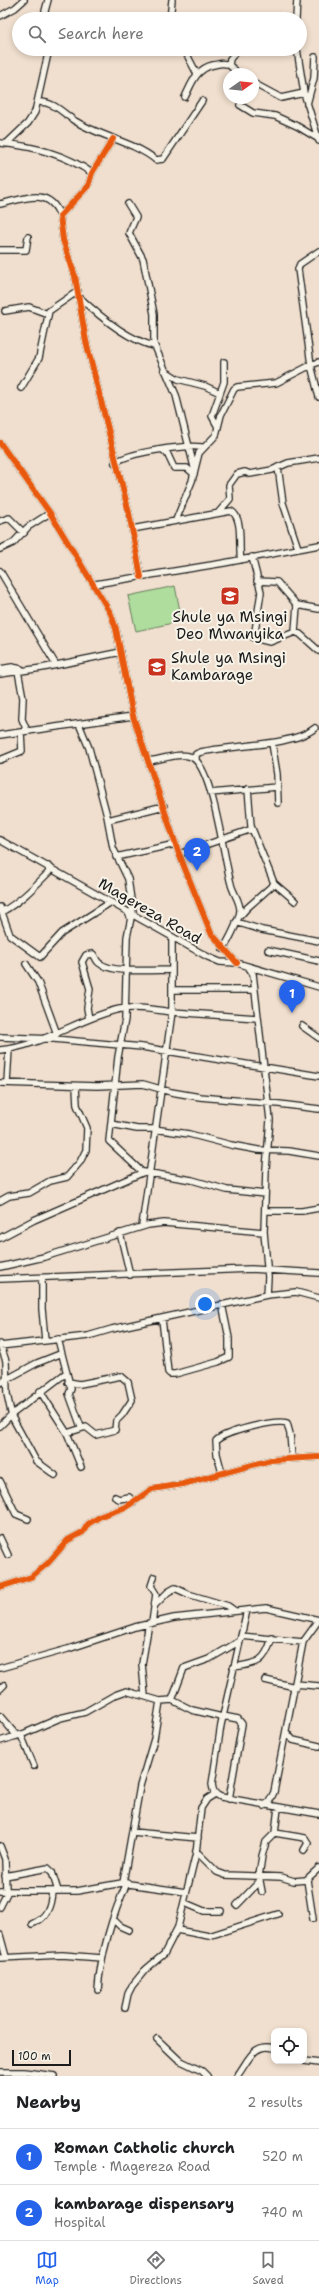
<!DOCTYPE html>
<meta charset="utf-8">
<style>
:root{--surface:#fff;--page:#f2f2f2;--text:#202124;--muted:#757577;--line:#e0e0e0;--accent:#2563eb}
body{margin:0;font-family:"Shantell Sans",sans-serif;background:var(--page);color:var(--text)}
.controls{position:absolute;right:12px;bottom:12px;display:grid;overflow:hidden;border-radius:8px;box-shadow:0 2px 6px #0003}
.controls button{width:36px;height:36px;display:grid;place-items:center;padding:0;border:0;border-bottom:1px solid var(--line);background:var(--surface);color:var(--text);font:20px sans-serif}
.compass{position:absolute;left:223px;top:68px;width:36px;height:36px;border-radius:50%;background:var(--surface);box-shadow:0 2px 6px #0003;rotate:75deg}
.scale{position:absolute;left:12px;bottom:10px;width:59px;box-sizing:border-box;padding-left:4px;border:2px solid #1c1c1c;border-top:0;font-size:11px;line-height:14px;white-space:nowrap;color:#1c1c1c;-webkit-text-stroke:3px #f7f3e8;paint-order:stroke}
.you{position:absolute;left:205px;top:1304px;width:14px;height:14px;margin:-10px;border:3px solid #fff;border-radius:50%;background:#1a73e8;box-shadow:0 0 0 6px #1a73e833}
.badge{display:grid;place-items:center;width:26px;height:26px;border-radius:50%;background:var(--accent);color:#fff;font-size:13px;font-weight:700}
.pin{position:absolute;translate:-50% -33px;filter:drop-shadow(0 1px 2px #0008)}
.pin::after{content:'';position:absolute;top:21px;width:14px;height:12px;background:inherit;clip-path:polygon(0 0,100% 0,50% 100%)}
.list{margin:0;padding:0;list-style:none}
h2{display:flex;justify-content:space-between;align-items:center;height:52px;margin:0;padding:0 16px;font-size:17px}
h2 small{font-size:13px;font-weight:400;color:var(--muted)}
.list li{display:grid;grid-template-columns:26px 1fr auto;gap:12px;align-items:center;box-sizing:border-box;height:56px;padding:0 16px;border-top:1px solid var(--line)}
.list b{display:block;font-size:15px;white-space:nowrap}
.list p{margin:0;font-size:13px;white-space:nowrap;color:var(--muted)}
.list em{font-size:13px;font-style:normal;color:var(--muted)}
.icon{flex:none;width:22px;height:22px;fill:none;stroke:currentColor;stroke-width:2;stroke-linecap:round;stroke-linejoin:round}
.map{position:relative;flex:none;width:319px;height:2076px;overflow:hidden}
.search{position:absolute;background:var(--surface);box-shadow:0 2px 6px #0003;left:12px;right:12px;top:12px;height:44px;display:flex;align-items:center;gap:10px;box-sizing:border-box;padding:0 14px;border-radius:22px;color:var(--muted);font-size:15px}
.sheet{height:164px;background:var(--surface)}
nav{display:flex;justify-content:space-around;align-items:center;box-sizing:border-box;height:56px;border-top:1px solid var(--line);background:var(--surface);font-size:11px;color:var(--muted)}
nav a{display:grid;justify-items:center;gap:2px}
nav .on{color:var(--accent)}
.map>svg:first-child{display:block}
</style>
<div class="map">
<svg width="319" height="2076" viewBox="0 0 319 2076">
<rect width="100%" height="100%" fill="#f0dfce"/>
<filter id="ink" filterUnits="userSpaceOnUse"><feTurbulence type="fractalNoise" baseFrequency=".025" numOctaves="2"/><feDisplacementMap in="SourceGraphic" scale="8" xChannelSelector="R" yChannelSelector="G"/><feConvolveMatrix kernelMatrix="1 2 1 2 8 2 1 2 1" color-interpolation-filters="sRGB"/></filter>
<g filter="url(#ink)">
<path fill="#aedd9d" stroke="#657c5c" d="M175 586 182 621 136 631 128 596Z"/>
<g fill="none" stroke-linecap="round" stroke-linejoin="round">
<g stroke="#1c1c1c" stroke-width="8">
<path id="minor" d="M0 16 15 8 24 0
M46 19 45 11 48 0
M170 19 172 0
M296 19 297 0
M184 49 197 74
M238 49 230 59 229 65 239 74
M297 49 304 93 319 141
M253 83 281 98 304 93
M185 97C192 83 196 69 213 65 219 64 223 62 229 65
M38 102C53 101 63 113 75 121 101 137 132 141 156 160L163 159 202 101
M307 104 314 78 315 57
M240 105 253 113 275 116 297 126 317 138
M113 139 92 173 88 186 60 216 63 240 75 276 86 341 129 513 141 577
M0 143C33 146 65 154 92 173
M6 144 28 123 35 112 49 49
M0 204C24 199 49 186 60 216
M128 204 136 217 129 233 143 259 154 314V344L176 395 194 467
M0 250H26L28 237
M78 296C98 315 128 340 154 346
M5 311 29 307 48 314
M319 362 311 365 319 397
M164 370 178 379 205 386 220 393
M21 388 39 358 49 311 78 291
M218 427 212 416 224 382V362
M0 443 50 513 111 614 116 629 133 716 179 854 211 933 237 963
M163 450 167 453 174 468H187L194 474
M115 463C128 452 184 445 202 447
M278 467 283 503 298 548
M218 513 230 499 229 485 237 474 245 472 250 474 272 470 288 463 319 458
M176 520 192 481 199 453 216 435 221 415 234 389 237 387 276 383 311 365 298 269 300 264 319 251
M0 521 9 518 24 533
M132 529 231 511C244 518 238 548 241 560
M0 549 13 543 28 527 50 513
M252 557 261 592 254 638 270 642 295 632 300 634 319 651
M0 571 56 665
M257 581 277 582 297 605 295 632
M95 584 224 563 319 545
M297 605 319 609
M0 669 12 667 21 669
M18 671 23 698 22 719 27 731
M0 674 42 668 121 652
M79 724 89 748 107 816 113 848 128 879 133 913H128L131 918 127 937 125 1019 118 1057 109 1141 142 1172
M0 735 133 716
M272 743 277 774 278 803
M0 760 22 751 21 732
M196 760V754L201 752C231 745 294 746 315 728
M148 761C160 760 182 751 193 758 213 770 224 859 231 884 233 893 240 901 240 910 240 919 228 942 223 949
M248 789 251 826 274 883 295 901
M210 793 277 787
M108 820 164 806
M0 840 208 957 220 962 237 963 319 987
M179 854 252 829
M116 857 176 844
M0 907 10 935 40 957 62 933 108 904 107 901
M3 911C20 902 35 886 49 872L48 866
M240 916 247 908 274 884
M236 922 262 930 319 941
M268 950 319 961
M26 964 38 982 57 1034
M249 968 253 974 270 1120 266 1169 264 1232 268 1277 267 1295
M172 990H254
M89 1019 87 1008 90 989 82 962 86 955 93 954C95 956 96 960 98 962 110 974 154 970 172 970
M302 1026 319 1038
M0 1037 54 1039 142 1047 319 1076
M0 1050C44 1046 78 1018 120 1009 138 1006 155 1010 172 1012 200 1014 228 1016 257 1018
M0 1083 97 1086 143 1084 171 1092 200 1097 279 1104 319 1109
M7 1083 9 1049
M111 1124 137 1129H154L189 1134 231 1145 258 1150 289 1151 319 1156
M0 1201 9 1196 29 1193 50 1181 67 1177 80 1162 86 1150 87 1128 77 1105 76 1086
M265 1211H302L319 1208
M142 1226 172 1012V938
M120 1233 130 1275
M0 1238 34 1220 144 1172 192 1180 227 1190 265 1194
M0 1267 44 1257 148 1225 164 1223 264 1232
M42 1278V1309L45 1340
M0 1279 251 1269 319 1273
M162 1319 168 1372 170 1374H175L218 1362 229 1357V1338L222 1304
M58 1339 71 1389 69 1394 81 1427
M0 1344 6 1361 7 1394 12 1417 36 1461 55 1475
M0 1346 88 1336 112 1329 267 1295 296 1292 319 1298
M0 1383 37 1363 60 1354
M40 1391 67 1433 81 1467
M0 1426 11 1415 66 1373
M67 1433 86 1427 96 1435 115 1430 116 1421 122 1415 132 1400 128 1382 121 1376 80 1384 68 1382
M222 1473 217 1454 216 1441C223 1432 276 1419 287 1423L290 1434 292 1458
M0 1481 16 1514 28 1519
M115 1497 119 1499 129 1497 134 1502
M0 1538 8 1555
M0 1587 31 1577 48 1563 68 1540 83 1532 88 1524 101 1516 126 1507 152 1489 183 1484 271 1460 319 1457
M154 1606 168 1592 175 1588 188 1594 228 1606 235 1611
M247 1610 221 1725 212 1784C213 1791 214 1794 221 1797L319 1814
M152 1623 156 1594 151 1586 154 1577
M241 1636 303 1642
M233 1667C258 1664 265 1662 272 1638
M0 1668 68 1649 135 1627 174 1618 266 1608 319 1620
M265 1680 295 1687
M295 1684 319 1686
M0 1689 4 1685
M145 1696 142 1664 149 1623
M172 1700 184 1668 209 1659 240 1641
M0 1716 17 1736
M223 1716 238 1719 242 1724 229 1799
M286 1732 293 1740 319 1746
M21 1735 34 1766
M0 1741 23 1734 60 1718 85 1712 115 1695 126 1691 160 1701 172 1700 192 1710 222 1717
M264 1806 269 1802 274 1792 303 1642 319 1620
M132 1832 198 1838
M275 1833 305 1838 308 1843 304 1850
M0 1846 5 1859 6 1891
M196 1851 217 1872 225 1875 281 1877 294 1881 306 1880 319 1868
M5 1876 48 1868 52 1872 58 1891
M307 1880 313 1919
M123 1883 140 1786 154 1739 160 1701
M0 1891H77L122 1883 186 1892
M262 1892 259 1876 262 1856 266 1842 275 1833 278 1808
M185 1903 204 1911H221
M237 1905 259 1882
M0 1907 8 1891
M113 1919 120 1926 129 1930
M32 1924C47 1918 51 1906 52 1891
M177 1930 209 1936 278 1914
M0 1935 6 1957
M0 1958 62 1955 102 1958
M98 1990C100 1957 113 1913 127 1883
M125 2008 128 1994 132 1986 145 1970 164 1954 178 1927 196 1853 201 1808 207 1799 215 1794
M157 2039 179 2060 202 2071 207 2076
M304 2061 319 2063
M0 2072H24L55 2076
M237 2076C248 2062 253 2042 274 2048"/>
</g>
<use href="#minor" stroke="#f7f3e8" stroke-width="5.5"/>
<g stroke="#f7f3e8" stroke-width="8">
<path id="cycleway" d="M113 139 92 173 88 186 60 216 63 240 75 276 86 341 129 513 141 577
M0 443 50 513 111 614 116 629 133 716 179 854 211 933 237 963
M0 1587 31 1577 48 1563 68 1540 83 1532 88 1524 101 1516 126 1507 152 1489 183 1484 271 1460 319 1457"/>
</g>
<use href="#cycleway" stroke="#e8590c" stroke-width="6"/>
</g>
</g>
<defs>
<g id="school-square" transform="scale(1)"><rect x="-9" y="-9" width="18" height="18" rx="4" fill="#c8321e" stroke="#f7f3e8"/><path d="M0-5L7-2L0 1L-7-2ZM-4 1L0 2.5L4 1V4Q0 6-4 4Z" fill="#fff"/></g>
</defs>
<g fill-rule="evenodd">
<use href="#school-square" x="230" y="596"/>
<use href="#school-square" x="157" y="667"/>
</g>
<g text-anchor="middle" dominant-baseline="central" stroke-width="4" stroke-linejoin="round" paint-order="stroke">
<g font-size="15" fill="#1c1c1c" stroke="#f7f3e8">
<text x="230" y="617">Shule ya Msingi<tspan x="230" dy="17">Deo Mwanyika</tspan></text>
<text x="171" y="658" text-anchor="start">Shule ya Msingi<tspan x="171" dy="17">Kambarage</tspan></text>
</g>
<g font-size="15" fill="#1c1c1c" stroke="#f7f3e8">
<text transform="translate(150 911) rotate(30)">Magereza Road</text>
</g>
</g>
</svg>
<div class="controls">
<button><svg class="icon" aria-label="locate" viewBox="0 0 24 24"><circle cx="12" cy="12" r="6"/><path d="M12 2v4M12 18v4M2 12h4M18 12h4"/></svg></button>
</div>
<svg class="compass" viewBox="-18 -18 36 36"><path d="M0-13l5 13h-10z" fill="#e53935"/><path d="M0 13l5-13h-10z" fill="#757577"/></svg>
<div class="scale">100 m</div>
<div class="you"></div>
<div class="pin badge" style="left:292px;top:1013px">1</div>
<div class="pin badge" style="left:197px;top:871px">2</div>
<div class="search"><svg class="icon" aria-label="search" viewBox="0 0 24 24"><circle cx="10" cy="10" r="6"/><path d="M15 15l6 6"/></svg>Search here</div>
</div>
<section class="sheet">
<h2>Nearby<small>2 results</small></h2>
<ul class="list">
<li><span class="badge">1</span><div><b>Roman Catholic church</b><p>Temple · Magereza Road</p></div><em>520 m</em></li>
<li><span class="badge">2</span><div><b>kambarage dispensary</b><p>Hospital</p></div><em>740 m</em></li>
</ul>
</section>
<nav>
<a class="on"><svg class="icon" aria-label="map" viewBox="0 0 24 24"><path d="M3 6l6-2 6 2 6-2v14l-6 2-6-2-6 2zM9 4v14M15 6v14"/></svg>Map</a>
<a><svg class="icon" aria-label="directions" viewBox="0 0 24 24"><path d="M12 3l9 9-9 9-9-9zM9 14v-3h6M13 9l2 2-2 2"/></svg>Directions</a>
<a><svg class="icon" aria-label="saved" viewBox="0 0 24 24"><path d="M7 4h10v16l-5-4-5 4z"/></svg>Saved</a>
</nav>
